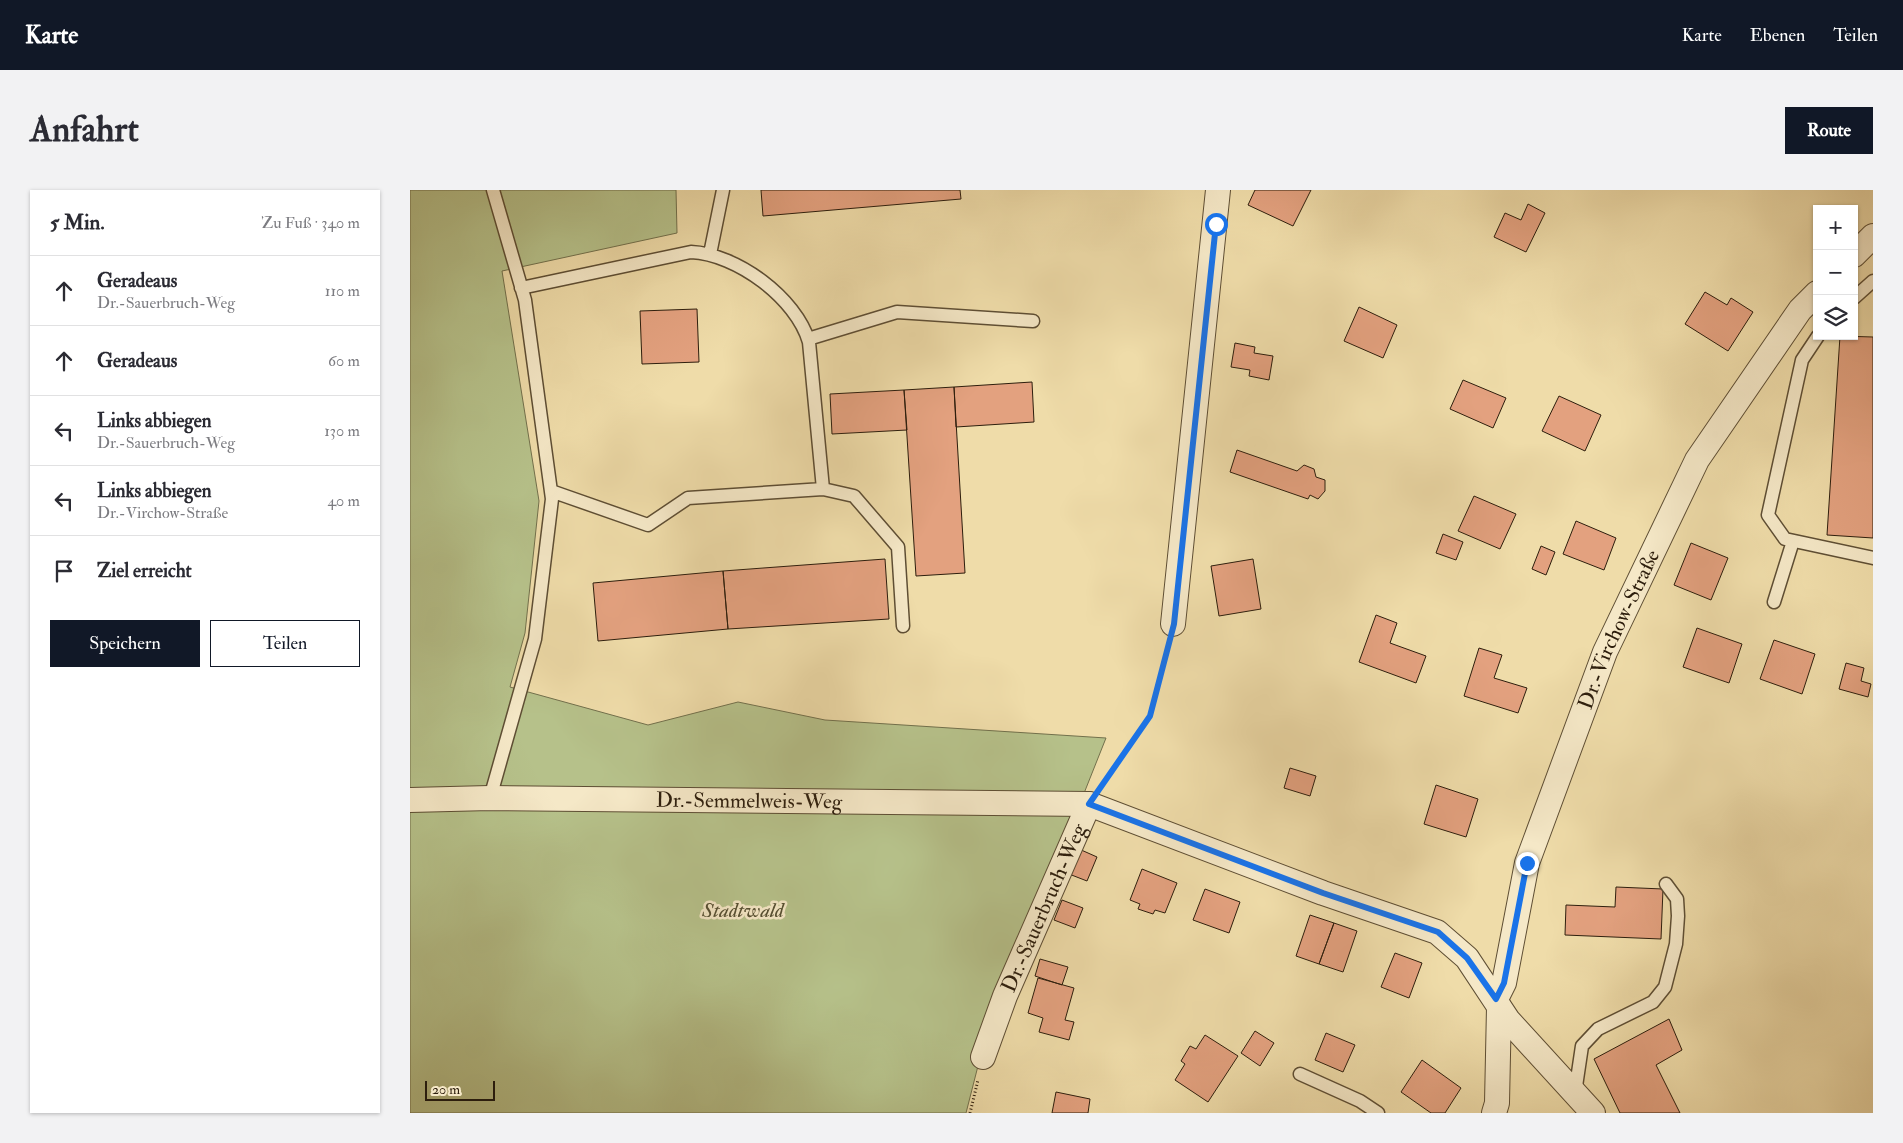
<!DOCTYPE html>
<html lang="de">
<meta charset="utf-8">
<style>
:root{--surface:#fff;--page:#f2f2f3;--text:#2b2b33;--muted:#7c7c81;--line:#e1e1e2;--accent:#111827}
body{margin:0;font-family:"IM FELL Double Pica",serif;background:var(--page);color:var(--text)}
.controls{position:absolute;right:15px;top:15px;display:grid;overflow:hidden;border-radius:0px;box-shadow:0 1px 4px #0004}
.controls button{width:45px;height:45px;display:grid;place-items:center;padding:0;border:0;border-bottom:1px solid var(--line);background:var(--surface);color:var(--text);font:25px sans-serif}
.scale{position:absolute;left:15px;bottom:12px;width:70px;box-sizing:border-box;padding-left:5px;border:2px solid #2d1e0d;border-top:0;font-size:14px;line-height:18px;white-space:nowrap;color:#2d1e0d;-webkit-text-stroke:4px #f5e8c7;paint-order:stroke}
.stop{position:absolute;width:15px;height:15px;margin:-11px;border:4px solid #1a73e8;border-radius:50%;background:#fff}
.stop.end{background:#1a73e8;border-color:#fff;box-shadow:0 1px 5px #0008}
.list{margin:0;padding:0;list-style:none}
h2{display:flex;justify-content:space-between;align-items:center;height:65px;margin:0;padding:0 20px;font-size:21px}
h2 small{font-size:16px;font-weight:400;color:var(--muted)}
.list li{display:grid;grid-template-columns:32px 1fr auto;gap:15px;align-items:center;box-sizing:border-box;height:70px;padding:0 20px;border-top:1px solid var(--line)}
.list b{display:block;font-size:19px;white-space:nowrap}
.list p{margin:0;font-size:16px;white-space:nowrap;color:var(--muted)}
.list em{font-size:16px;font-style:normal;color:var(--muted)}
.actions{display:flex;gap:10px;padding:15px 20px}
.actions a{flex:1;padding:11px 0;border:1px solid var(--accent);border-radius:0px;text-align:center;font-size:18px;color:var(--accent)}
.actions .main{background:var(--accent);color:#fff}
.icon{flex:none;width:28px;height:28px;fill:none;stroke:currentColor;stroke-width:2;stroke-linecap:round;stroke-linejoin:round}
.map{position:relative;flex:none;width:1463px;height:923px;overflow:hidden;border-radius:0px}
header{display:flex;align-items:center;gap:30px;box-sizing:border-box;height:70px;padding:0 25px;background:var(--accent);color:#fff}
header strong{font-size:24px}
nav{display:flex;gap:28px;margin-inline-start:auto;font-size:18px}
.intro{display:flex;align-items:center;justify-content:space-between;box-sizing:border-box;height:120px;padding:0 30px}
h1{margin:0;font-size:35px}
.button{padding:12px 22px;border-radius:0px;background:var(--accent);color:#fff;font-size:18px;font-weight:700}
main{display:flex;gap:30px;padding:0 30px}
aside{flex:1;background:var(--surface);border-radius:0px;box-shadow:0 1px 4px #0004}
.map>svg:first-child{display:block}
</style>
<header>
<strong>Karte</strong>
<nav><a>Karte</a><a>Ebenen</a><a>Teilen</a></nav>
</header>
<div class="intro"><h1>Anfahrt</h1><a class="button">Route</a></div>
<main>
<aside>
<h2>5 Min.<small>Zu Fuß · 340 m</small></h2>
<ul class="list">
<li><svg class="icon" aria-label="ahead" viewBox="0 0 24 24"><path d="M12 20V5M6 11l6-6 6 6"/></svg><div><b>Geradeaus</b><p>Dr.-Sauerbruch-Weg</p></div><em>110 m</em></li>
<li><svg class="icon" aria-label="ahead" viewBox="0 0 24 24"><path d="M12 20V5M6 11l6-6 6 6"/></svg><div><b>Geradeaus</b></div><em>60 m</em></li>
<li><svg class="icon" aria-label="left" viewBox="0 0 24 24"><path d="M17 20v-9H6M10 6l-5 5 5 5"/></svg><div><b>Links abbiegen</b><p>Dr.-Sauerbruch-Weg</p></div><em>130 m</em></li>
<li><svg class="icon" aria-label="left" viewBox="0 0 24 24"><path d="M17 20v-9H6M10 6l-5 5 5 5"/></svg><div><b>Links abbiegen</b><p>Dr.-Virchow-Straße</p></div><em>40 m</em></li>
<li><svg class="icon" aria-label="arrive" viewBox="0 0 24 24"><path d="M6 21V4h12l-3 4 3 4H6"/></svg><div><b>Ziel erreicht</b></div></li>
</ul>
<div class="actions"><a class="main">Speichern</a><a>Teilen</a></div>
</aside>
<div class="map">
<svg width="1463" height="923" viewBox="0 0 1463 923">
<rect width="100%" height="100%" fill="#efdca9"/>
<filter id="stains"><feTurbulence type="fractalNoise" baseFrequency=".004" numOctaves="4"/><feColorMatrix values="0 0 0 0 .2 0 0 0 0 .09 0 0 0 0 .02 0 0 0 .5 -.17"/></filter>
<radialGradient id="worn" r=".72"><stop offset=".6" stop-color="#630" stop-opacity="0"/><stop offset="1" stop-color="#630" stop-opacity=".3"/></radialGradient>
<path fill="#b6c18a" stroke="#72704c" d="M0 0H266L267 43 92 81 129 311 115 443 100 497 238 535 328 512 415 530 696 548 661 636 582 821 556 923H0Z"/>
<path fill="#e3a17f" stroke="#2d1e0d" d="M351 0H550L551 9 353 26Z
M845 0H901L883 36 838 15Z
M1118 14 1135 23 1116 62 1084 47 1095 23 1111 30Z
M1295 102 1317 115 1321 108 1343 122 1318 161 1275 134Z
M949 117 987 135 973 168 934 151Z
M287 119 289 172 232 174 230 121Z
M1430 146 1463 147V348L1417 345Z
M825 153 845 157 844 163 863 166 859 190 839 186 840 180 821 177Z
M1053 190 1096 208 1083 238 1040 219Z
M622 192 624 232 546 237 544 197Z
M544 197 555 383 506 386 494 200Z
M494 200 497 240 422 244 420 204Z
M1149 206 1191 225 1175 261 1132 241Z
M827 260 887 281 894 275 904 279 906 287 915 290V301L908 309 900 305 898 309 820 282Z
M1064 306 1106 324 1090 359 1048 341Z
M1166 331 1206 348 1194 380 1153 364Z
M1033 344 1053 352 1046 370 1026 363Z
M1281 353 1318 368 1301 410 1264 395Z
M1131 356 1145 362 1136 385 1122 379Z
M475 369 479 429 318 439 313 381Z
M843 369 851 419 809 426 801 376Z
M313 381 318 439 188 451 183 393Z
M966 425 987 433 980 453 1016 466 1006 493 949 472Z
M1287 438 1332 454 1319 493 1273 477Z
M1364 450 1405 464 1392 504 1350 489Z
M1069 458 1092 465 1084 488 1117 498 1108 523 1054 506Z
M1436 473 1454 478 1451 491 1461 494 1458 507 1429 499Z
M880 578 906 586 900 606 874 598Z
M1026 595 1068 609 1056 647 1014 634Z
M669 659 687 667 677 691 659 684Z
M732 679 767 693 755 723 745 720 743 724 728 719 730 714 720 710Z
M1206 697 1253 699 1251 749 1155 745 1156 715 1205 717Z
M795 699 830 712 819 743 783 730Z
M652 710 673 718 665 738 644 730Z
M900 725 924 733 909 774 886 766Z
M924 733 947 741 933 782 909 774Z
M985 763 1012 773 999 808 971 797Z
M630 769 658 777 652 795 625 786Z
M628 788 664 798 655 830 664 832 659 850 629 842 633 828 618 823Z
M1259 829 1272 860 1246 875 1270 923H1210L1184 869Z
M845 841 864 853 850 876 831 863Z
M916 843 945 855 933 882 905 870Z
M795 845 828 866 798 912 765 890 775 874 771 871 780 856 786 859Z
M1012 870 1051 898 1035 923H1021L991 902Z
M646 902 680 909 678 923H642Z"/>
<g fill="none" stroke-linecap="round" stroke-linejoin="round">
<g stroke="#5e4e34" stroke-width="15">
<path id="service" d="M300 64 313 0
M111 98 281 62C327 64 386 108 399 152L413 299 278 308 238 335 141 301
M1444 108 1463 91
M1408 146 1392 170 1358 325 1375 349 1463 368
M398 149 487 122 623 131
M413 299 444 306 488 357 493 436
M1364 412 1383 351
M80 608 125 449 142 309 115 110 83 0
M890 884 950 911 968 923
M1165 903 1172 856 1188 839 1243 812 1255 797 1266 754 1268 726 1267 709 1256 694"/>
</g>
<g stroke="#5e4e34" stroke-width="26">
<g id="minor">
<path d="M1444 65 1463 46"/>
<path d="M763 434 808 0"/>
<path id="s1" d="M0 610 80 608 679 614 913 703 1027 742 1057 768 1098 830 1183 923"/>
<path id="s2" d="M1086 809 1094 793 1117 673 1195 462 1287 270 1390 120 1407 103"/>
<path id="s3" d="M573 867 595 806 679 614"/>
<path d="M1084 923 1087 913 1089 817"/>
</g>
</g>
<path stroke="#2d1e0d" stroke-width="3" stroke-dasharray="1 2.5" stroke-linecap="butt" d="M692 595 740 526 758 457
M560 923 568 890"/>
<use href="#service" stroke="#f5e8c7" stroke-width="12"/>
<use href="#minor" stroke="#f5e8c7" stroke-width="24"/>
</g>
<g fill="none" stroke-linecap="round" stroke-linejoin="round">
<path stroke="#1a73e8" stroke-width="6" d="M806 34 764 434 740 526 679 614 913 703 1028 742 1057 768 1086 809 1094 793 1117 673"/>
</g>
<g text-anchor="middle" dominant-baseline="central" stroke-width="5" stroke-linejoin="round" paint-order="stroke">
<g font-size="21" fill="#2d1e0d" stroke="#f5e8c7">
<text stroke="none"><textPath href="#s2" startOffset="391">Dr.-Virchow-Straße</textPath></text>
<text stroke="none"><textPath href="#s1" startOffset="339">Dr.-Semmelweis-Weg</textPath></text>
<text stroke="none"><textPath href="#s3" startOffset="161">Dr.-Sauerbruch-Weg</textPath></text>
</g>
<g font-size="21" font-style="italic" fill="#564f32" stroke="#f5e8c7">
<text x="333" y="720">Stadtwald</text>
</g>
</g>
<rect width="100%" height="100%" filter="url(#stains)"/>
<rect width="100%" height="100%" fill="url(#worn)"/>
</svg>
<div class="controls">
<button>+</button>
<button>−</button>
<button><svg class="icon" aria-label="layers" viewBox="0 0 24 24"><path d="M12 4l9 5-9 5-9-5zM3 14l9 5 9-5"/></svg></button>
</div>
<div class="scale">20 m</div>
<div class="stop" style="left:806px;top:34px"></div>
<div class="stop end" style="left:1117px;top:673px"></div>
</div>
</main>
